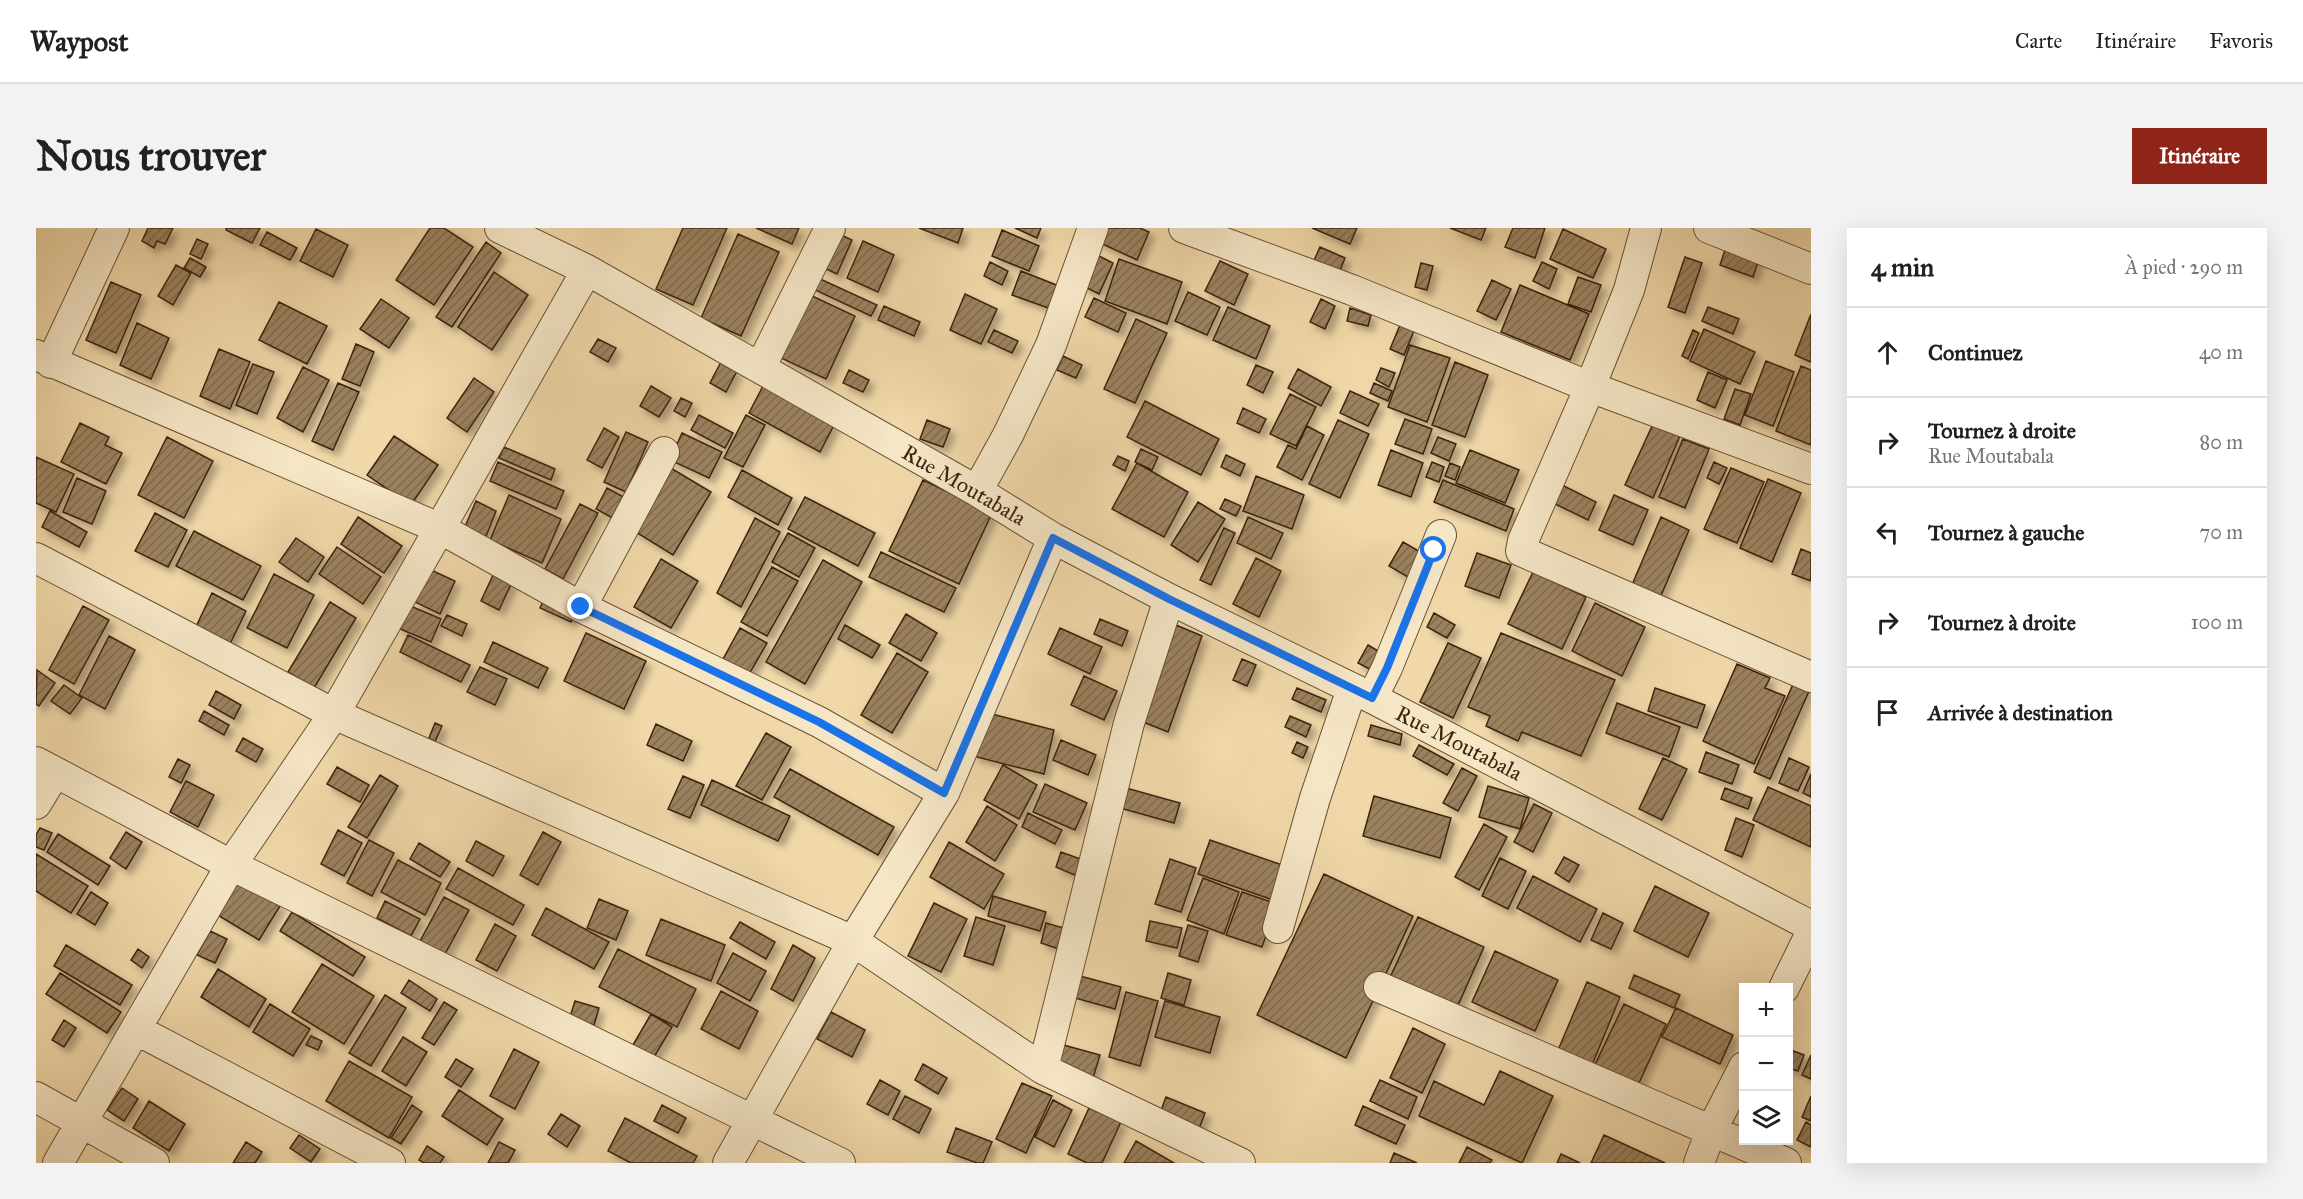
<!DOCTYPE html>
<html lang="fr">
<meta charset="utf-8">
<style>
:root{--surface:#fff;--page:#f2f2f2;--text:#202124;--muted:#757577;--line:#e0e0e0;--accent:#8f2418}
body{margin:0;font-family:"IM FELL Great Primer",serif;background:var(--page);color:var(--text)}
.controls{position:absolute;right:18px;bottom:18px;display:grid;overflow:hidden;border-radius:0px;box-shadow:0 6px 24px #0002}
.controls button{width:54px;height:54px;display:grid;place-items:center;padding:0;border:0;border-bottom:2px solid var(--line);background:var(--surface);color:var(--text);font:30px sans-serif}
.stop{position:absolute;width:18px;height:18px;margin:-14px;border:4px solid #1a73e8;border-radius:50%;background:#fff}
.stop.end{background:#1a73e8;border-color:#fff;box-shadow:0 2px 6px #0008}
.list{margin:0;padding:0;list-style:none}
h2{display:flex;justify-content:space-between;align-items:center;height:78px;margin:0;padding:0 24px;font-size:26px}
h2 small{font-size:20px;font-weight:400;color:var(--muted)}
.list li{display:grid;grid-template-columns:39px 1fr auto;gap:18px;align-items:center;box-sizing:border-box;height:90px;padding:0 24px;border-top:2px solid var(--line)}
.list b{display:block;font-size:22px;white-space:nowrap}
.list p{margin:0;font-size:20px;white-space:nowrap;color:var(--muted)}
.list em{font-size:20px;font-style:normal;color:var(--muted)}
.icon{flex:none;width:33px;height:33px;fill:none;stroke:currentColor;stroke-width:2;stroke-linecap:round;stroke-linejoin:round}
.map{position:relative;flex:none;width:1775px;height:935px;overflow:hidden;border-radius:0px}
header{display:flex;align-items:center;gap:36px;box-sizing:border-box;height:84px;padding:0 30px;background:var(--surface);border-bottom:2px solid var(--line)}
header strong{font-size:28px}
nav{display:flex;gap:33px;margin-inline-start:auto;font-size:21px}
.intro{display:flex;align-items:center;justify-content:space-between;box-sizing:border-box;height:144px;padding:0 36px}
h1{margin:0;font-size:42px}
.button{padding:15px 27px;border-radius:0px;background:var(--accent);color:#fff;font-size:21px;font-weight:700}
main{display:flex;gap:36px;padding:0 36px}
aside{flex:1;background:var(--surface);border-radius:0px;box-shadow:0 6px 24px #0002}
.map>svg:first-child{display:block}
</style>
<header>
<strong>Waypost</strong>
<nav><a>Carte</a><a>Itinéraire</a><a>Favoris</a></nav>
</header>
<div class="intro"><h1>Nous trouver</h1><a class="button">Itinéraire</a></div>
<main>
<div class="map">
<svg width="1775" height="935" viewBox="0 0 1775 935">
<defs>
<pattern id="building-hatch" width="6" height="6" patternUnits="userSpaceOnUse" patternTransform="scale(1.5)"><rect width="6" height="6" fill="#9b825f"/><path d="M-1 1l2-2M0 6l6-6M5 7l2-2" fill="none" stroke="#806a4d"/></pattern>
<filter id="shadow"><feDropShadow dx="5.5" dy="5.5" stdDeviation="3" flood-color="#0004"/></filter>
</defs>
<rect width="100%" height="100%" fill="#f0d8a8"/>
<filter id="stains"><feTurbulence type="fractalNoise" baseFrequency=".00333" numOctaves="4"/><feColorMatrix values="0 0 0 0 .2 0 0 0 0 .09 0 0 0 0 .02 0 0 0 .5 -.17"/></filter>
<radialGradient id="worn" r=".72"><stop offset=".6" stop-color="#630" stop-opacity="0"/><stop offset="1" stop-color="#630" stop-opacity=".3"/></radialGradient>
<path fill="url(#building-hatch)" stroke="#3e2410" stroke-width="1.5" filter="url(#shadow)" d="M112 0H137L129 16 121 13 118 20 106 13Z
M190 0H224L216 15 190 2Z
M394 0H408L437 19 398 77 360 52Z
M647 0H691L657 77 620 61Z
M720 0H763L756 16Z
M883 0H927L922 15Z
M979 0H1005L1001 10Z
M1066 0H1104L1113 4 1101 32 1060 13Z
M1276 0H1321L1314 16Z
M1414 0H1450L1445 12Z
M1477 0H1509L1499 30 1469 19Z
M280 1 312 17 297 49 264 33Z
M1527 1 1570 21 1557 50 1514 31Z
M966 2 1003 18 993 43 956 28Z
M231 4 261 20 254 32 224 17Z
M801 5 816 12 801 46 786 39Z
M702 6 743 24 705 108 665 90Z
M161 11 172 16 165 31 154 26Z
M827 13 858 27 842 64 811 50Z
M450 14 465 25 416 99 400 89Z
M1284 19 1309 30 1302 47 1276 37Z
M1690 19 1723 31 1717 49 1684 37Z
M1059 26 1077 35 1063 66 1045 57Z
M1649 29 1666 35 1649 85 1632 79Z
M154 30 170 39 164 49 148 40Z
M1083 31 1146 54 1131 96 1069 73Z
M1184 33 1212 46 1198 77 1169 63Z
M954 34 972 43 966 57 948 48Z
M1506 34 1521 41 1513 61 1497 53Z
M1385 35 1397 38 1391 62 1379 59Z
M140 37 155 45 137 77 122 68Z
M985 43 1023 58 1015 81 976 67Z
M458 44 492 67 456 122 422 99Z
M1542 49 1565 57 1555 84 1532 76Z
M782 50 841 77 835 88 777 61Z
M1456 52 1475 61 1460 92 1441 83Z
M75 54 105 67 80 125 50 112Z
M1484 57 1553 86 1534 132 1465 104Z
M1152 64 1184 79 1171 107 1139 93Z
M929 66 961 81 945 116 914 102Z
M774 67 819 88 790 151 745 130Z
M1058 70 1090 85 1082 104 1049 89Z
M345 71 373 90 353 120 324 101Z
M1285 71 1299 78 1289 101 1274 94Z
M243 74 291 98 271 136 223 112Z
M848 78 884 94 878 108 842 92Z
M1192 79 1234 98 1220 131 1177 112Z
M1672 79 1703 91 1697 106 1666 93Z
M1314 80 1335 87 1332 98 1311 93Z
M1775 86V134L1759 127Z
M1100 91 1131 105 1099 175 1068 161Z
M101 95 133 110 115 151 84 137Z
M1364 97 1378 103 1368 127 1354 121Z
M1668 101 1719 124 1704 156 1654 133Z
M958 102 982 113 976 125 952 114Z
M1657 102 1663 105 1652 131 1646 128Z
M562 111 580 120 572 134 554 124Z
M320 116 338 124 324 158 306 151Z
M1374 117 1414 130 1391 194 1352 179Z
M183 121 214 134 194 181 164 168Z
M1027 128 1046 137 1040 150 1021 142Z
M1730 133 1758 144 1737 198 1709 187Z
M685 134 701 143 690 164 674 155Z
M1419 134 1452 147 1429 209 1396 197Z
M217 136 238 144 221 186 200 177Z
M1220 137 1237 144 1227 165 1211 157Z
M1765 138 1775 142V217L1740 203Z
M267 139 293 152 267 204 241 190Z
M1345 140 1359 145 1353 159 1340 152Z
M1262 141 1295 159 1285 178 1252 160Z
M813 142 833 152 827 164 807 155Z
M1672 144 1691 152 1679 180 1661 172Z
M438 150 458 164 431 204 411 190Z
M302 155 323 164 297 222 276 213Z
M1338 155 1356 163 1352 173 1334 165Z
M728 156 799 195 784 224 713 185Z
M615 158 635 170 623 189 604 178Z
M1699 161 1715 166 1704 197 1688 191Z
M1314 163 1343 176 1332 198 1304 185Z
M1254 166 1280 179 1260 218 1234 206Z
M645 170 656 175 649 189 638 183Z
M1109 173 1183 211 1165 247 1091 209Z
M1207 180 1230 191 1223 205 1201 195Z
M663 187 697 205 689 220 655 202Z
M710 187 729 197 707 239 688 230Z
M1369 191 1396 201 1387 226 1359 216Z
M891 192 914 201 907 219 884 211Z
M1302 192 1333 206 1304 270 1273 256Z
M44 195 73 209 69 217 86 225 70 256 25 234Z
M1617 196 1644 208 1617 270 1589 257Z
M1271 198 1288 207 1266 252 1241 239 1252 217 1260 221Z
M568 200 583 209 566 240 551 232Z
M590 204 612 214 590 264 568 254Z
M646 205 686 224 673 250 634 232Z
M358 208 402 237 375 277 331 247Z
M131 209 177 233 148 290 102 267Z
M1402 209 1420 216 1413 233 1395 225Z
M1647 211 1673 221 1649 280 1623 269Z
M468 219 519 241 515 252 463 230Z
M1105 221 1122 229 1116 242 1099 234Z
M1355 222 1387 235 1375 269 1342 257Z
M1434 222 1483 242 1469 275 1420 255Z
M1190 227 1209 236 1204 248 1185 239Z
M1082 228 1093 233 1089 243 1077 237Z
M0 229 38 246 20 284 0 275Z
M462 234 528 263 520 281 454 253Z
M1396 234 1408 239 1403 254 1390 249Z
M1678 234 1691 240 1683 256 1671 250Z
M1101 235 1152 264 1128 309 1076 281Z
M1414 235 1424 239 1419 252 1409 248Z
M633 239 675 264 637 327 595 301Z
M1695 240 1728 254 1701 315 1668 301Z
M706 242 756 270 742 297 692 269Z
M1220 248 1268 267 1256 301 1207 283Z
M41 250 70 263 56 296 27 284Z
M1732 251 1765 265 1736 334 1704 320Z
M887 252 956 285 923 356 853 323Z
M1407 252 1478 281 1470 303 1398 274Z
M1524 256 1560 274 1552 292 1515 274Z
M571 260 593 272 582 293 560 281Z
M473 267 525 291 506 335 454 312Z
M1578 267 1612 282 1597 317 1563 302Z
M769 269 839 305 822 338 752 301Z
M1189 271 1205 278 1200 288 1184 281Z
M440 273 460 283 449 311 428 301Z
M1162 274 1189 291 1162 334 1135 317Z
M544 276 562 285 527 351 509 341Z
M14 283 51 304 43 319 6 299Z
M119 285 151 302 132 339 99 323Z
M322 289 366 318 348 345 305 316Z
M1212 289 1247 305 1235 331 1201 315Z
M1625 289 1653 302 1621 377 1593 364Z
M719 290 744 304 705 379 681 365Z
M1188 300 1199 305 1175 357 1164 352Z
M158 303 225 338 207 372 140 338Z
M752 305 779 320 763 349 736 334Z
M260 310 288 329 272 354 243 334Z
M1367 314 1386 325 1372 349 1353 338Z
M301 319 345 349 327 376 283 346Z
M1765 321 1775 325V353L1756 346Z
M845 324 920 360 908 384 833 349Z
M1441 325 1475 337 1463 370 1429 358Z
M1220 330 1245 343 1223 389 1197 376Z
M625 331 662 353 635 400 598 379Z
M787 332 826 354 769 456 730 434Z
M736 339 762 353 731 408 705 394Z
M395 342 419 353 404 386 379 374Z
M1497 344 1550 369 1526 421 1472 396Z
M458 345 476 354 463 382 445 373Z
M238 346 278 367 251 420 211 400Z
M176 365 210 383 192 420 158 403Z
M509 369 540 382 535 394 504 380Z
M294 374 320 390 278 460 252 444Z
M1559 375 1609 399 1586 448 1536 423Z
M372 377 405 391 395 414 362 400Z
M47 378 73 392 38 456 13 442Z
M1398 385 1419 397 1411 410 1391 399Z
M870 386 901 405 885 433 853 415Z
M411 387 431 396 426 408 405 398Z
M1064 391 1092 403 1086 418 1058 406Z
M809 397 844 417 836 430 802 411Z
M1140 397 1166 408 1132 504 1100 491Z
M704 400 731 415 712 448 686 433Z
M1024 400 1066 419 1054 446 1012 426Z
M550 405 610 433 588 481 528 453Z
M1465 405 1579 452 1545 528 1486 504 1482 513 1450 498 1454 488 1432 479Z
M372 407 434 437 425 454 364 424Z
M73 408 99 422 69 481 43 467Z
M457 414 512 440 502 460 448 434Z
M1412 415 1445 430 1417 490 1384 474Z
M1332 417 1347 426 1337 443 1322 435Z
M861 425 892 444 856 505 825 487Z
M1206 431 1220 437 1211 458 1197 452Z
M1701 436 1734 450 1729 460 1749 468 1718 536 1667 513Z
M444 439 471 451 459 477 431 464Z
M1 442 19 455 3 478 0 476Z
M1048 448 1081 463 1068 492 1035 477Z
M1758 454 1774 461 1734 551 1718 544Z
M28 457 46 470 34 486 15 473Z
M1261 460 1290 472 1285 484 1256 471Z
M1619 460 1669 477 1661 500 1612 483Z
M180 463 205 477 198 491 173 477Z
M1581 475 1644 499 1633 529 1570 505Z
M168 483 193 497 188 507 163 493Z
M948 484 1018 502 1008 546 937 528Z
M1254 488 1275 497 1270 509 1249 499Z
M399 495 406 498 399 514 393 510Z
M620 496 656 513 647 533 611 517Z
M1335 497 1366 506 1364 517 1332 508Z
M730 505 755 519 726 572 700 558Z
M207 510 227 521 220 534 200 523Z
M1025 512 1060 527 1052 547 1017 532Z
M1261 514 1272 519 1267 530 1256 525Z
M1383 517 1418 536 1411 547 1377 528Z
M1670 524 1703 537 1696 556 1663 544Z
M1627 530 1651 541 1626 592 1603 581Z
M1753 530 1773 539 1762 563 1743 555Z
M142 531 154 537 145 555 133 549Z
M967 537 1001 557 983 591 948 572Z
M301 539 333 557 324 574 291 556Z
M1426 540 1441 548 1422 583 1407 575Z
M754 541 858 599 842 627 738 569Z
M1775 546V569L1767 565Z
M344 547 362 558 331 610 312 599Z
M647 548 668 557 654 590 632 581Z
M676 552 754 588 742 613 665 577Z
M150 553 178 567 162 599 134 584Z
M1009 556 1051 575 1039 602 997 584Z
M1452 558 1493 570 1484 601 1443 589Z
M1732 559 1775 578V619L1717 592Z
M1090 560 1144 575 1138 595 1084 580Z
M1689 560 1716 570 1712 581 1685 571Z
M1338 568 1415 590 1404 630 1327 608Z
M1498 576 1516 585 1497 624 1478 614Z
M951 578 981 597 959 633 930 614Z
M992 585 1026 602 1019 616 986 599Z
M1700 590 1718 597 1706 629 1689 622Z
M1448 596 1471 609 1443 662 1419 649Z
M4 600 16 605 8 622 0 619V607Z
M302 602 326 615 308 648 285 636Z
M90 604 106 614 90 641 74 630Z
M507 604 525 614 502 657 484 647Z
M22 606 74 638 62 657 11 624Z
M333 612 358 625 336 668 311 655Z
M1174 612 1252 639 1240 673 1162 646Z
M440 613 468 628 457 648 430 633Z
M913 614 968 646 948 681 894 649Z
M383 615 414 634 404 649 374 631Z
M1025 624 1047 632 1041 648 1020 639Z
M0 626 52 658 35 685 0 663Z
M1528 629 1543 637 1533 654 1519 645Z
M1464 630 1490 643 1472 681 1446 668Z
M1134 631 1160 640 1145 684 1119 676Z
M362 632 405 655 389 687 345 664Z
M422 640 488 677 477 697 410 661Z
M1288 646 1377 688 1310 830 1221 787Z
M1497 648 1561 681 1544 714 1481 680Z
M1167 650 1203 664 1188 706 1151 692Z
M201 651 244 678 223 712 180 686Z
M1619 658 1673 685 1652 729 1598 703Z
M55 664 72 675 59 697 41 686Z
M1206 664 1241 676 1226 719 1190 707Z
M957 668 1010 684 1004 703 952 688Z
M408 669 433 682 409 726 384 713Z
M563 671 592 683 580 712 551 700Z
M349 673 384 691 375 708 341 690Z
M898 675 931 691 905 744 872 728Z
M510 680 573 714 558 741 496 707Z
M256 684 329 729 317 748 244 703Z
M1567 685 1587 695 1575 721 1555 712Z
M940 689 969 698 957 737 928 728Z
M1382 689 1448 719 1419 784 1352 754Z
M625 691 689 717 675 753 610 727Z
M1114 693 1146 700 1141 720 1110 713Z
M704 694 739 714 730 731 694 710Z
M1010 695 1031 701 1026 722 1005 715Z
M459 696 480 708 461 743 440 732Z
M1152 697 1172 703 1162 734 1143 728Z
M174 703 191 711 179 735 161 727Z
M30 717 96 757 84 777 18 738Z
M757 717 779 730 757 773 735 761Z
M102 721 113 729 106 740 95 732Z
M582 721 660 761 641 799 563 759Z
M1459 723 1522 752 1499 803 1436 774Z
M697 725 730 743 714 773 681 755Z
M286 736 338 768 308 816 256 784Z
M182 741 230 771 213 799 165 769Z
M24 745 85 784 71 805 10 766Z
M1132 745 1155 752 1148 777 1125 770Z
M1598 747 1644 767 1638 780 1593 760Z
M1044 748 1085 759 1079 781 1039 770Z
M373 752 401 771 394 783 365 765Z
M1551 754 1584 769 1556 837 1522 822Z
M685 763 722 783 703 821 665 801Z
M1090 764 1122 773 1104 838 1073 829Z
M349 767 370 780 335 838 313 825Z
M539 773 563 780 558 797 534 789Z
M1129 773 1184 789 1174 825 1119 809Z
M408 774 421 782 398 817 386 810Z
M234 776 274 801 257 828 217 804Z
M1588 776 1630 796 1598 866 1555 845Z
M1640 780 1697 807 1684 836 1626 809Z
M795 784 829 802 816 829 781 811Z
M615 786 636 799 618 829 597 817Z
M28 792 40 800 28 819 16 812Z
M1377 800 1409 816 1386 865 1354 850Z
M275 808 286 813 282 822 270 817Z
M367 809 391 824 370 858 346 843Z
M1024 816 1064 827 1056 853 1017 841Z
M478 821 503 834 479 881 454 868Z
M1752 821 1768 827 1762 843 1752 840Z
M1775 827V851L1766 847Z
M420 831 437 841 425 859 409 849Z
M313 833 376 869 353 910 290 873Z
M887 836 911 850 902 866 879 852Z
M1464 843 1517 868 1486 935 1383 888 1398 853 1448 877Z
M844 852 864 863 852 887 831 876Z
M1344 852 1381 869 1372 891 1334 873Z
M986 855 1016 868 990 925 960 911Z
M86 860 102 871 88 893 71 882Z
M423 862 467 891 451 917 406 888Z
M869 868 895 881 883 905 857 891Z
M1775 868V893L1766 889Z
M1130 869 1169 885 1160 909 1121 893Z
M1017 872 1036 882 1018 919 999 909Z
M113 873 149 896 133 923 97 900Z
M376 877 386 884 365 916 355 910Z
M626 877 650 890 642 905 618 893Z
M1327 878 1369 897 1360 916 1319 897Z
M1053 880 1085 894 1066 935H1051L1032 926Z
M525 886 544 898 531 919 512 906Z
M589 890 661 928 657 935H595L572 923Z
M1770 894 1775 897V919L1761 912Z
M920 900 956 914 947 935H941L911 924Z
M263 907 284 921 275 934 254 920Z
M1568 907 1629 935H1555Z
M1100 913 1138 935H1088Z
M210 914 226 924 219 935H197Z
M463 914 479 922 472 935H452Z
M391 918 408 929 404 935H388L383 932Z
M1431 919 1456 932 1454 935H1423Z
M1358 925 1381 935H1354Z
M1525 926 1544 935H1521Z"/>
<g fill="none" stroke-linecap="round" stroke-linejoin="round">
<g stroke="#6a5136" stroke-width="32">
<path id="minor" d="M464 0 551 42 941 263 1017 310 1133 371 1336 470 1775 698
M1148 0 1316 62 1554 159 1775 241
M1610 0 1593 62 1554 159 1487 313 1485 323 1775 449
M1673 0 1775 41
M0 127 405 301 545 379 783 494 908 565
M15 135 78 0
M724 140 794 0
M941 263 972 207 1015 117 1057 0
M0 330 298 486 817 713 1007 841 1204 935
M545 379 628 224
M1336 470 1351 440 1405 307
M0 534 195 637 804 935
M0 576 19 545
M1242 700 1279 570 1316 461
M1343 759 1750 935
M1748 760 1775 705
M101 802 354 935
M1007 841 1093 495 1133 371
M0 869 118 935
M22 935 195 637 298 486 551 42
M692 935 817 713 908 565 1017 310
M1663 935 1675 903 1708 839"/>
</g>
<use href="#minor" stroke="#f5e6c6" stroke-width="30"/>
</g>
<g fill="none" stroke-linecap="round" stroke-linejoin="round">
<path stroke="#1a73e8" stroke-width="8" d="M545 379 783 494 908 565 1017 310 1133 371 1336 470 1351 440 1398 322"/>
</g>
<g text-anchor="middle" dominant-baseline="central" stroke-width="6" stroke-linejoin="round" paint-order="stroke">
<g font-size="22" fill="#3e2410" stroke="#f5e6c6">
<text transform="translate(928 257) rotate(30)">Rue Moutabala</text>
<text transform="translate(1423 515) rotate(27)">Rue Moutabala</text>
</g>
</g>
<rect width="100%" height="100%" filter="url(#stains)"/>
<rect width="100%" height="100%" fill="url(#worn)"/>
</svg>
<div class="controls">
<button>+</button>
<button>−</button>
<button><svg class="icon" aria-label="layers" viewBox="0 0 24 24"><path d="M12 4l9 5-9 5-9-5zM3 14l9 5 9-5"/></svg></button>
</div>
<div class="stop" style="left:1398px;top:322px"></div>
<div class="stop end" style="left:545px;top:379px"></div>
</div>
<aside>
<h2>4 min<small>À pied · 290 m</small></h2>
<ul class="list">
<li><svg class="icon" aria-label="ahead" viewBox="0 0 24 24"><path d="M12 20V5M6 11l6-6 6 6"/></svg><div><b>Continuez</b></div><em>40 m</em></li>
<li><svg class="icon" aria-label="right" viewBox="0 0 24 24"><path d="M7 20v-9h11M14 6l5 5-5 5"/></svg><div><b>Tournez à droite</b><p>Rue Moutabala</p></div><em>80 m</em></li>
<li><svg class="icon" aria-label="left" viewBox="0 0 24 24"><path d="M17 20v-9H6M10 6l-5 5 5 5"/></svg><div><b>Tournez à gauche</b></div><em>70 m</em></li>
<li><svg class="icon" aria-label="right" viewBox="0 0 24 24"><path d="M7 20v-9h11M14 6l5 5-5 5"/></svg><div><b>Tournez à droite</b></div><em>100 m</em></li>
<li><svg class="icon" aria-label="arrive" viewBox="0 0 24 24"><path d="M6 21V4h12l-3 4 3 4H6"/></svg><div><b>Arrivée à destination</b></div></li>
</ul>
</aside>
</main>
